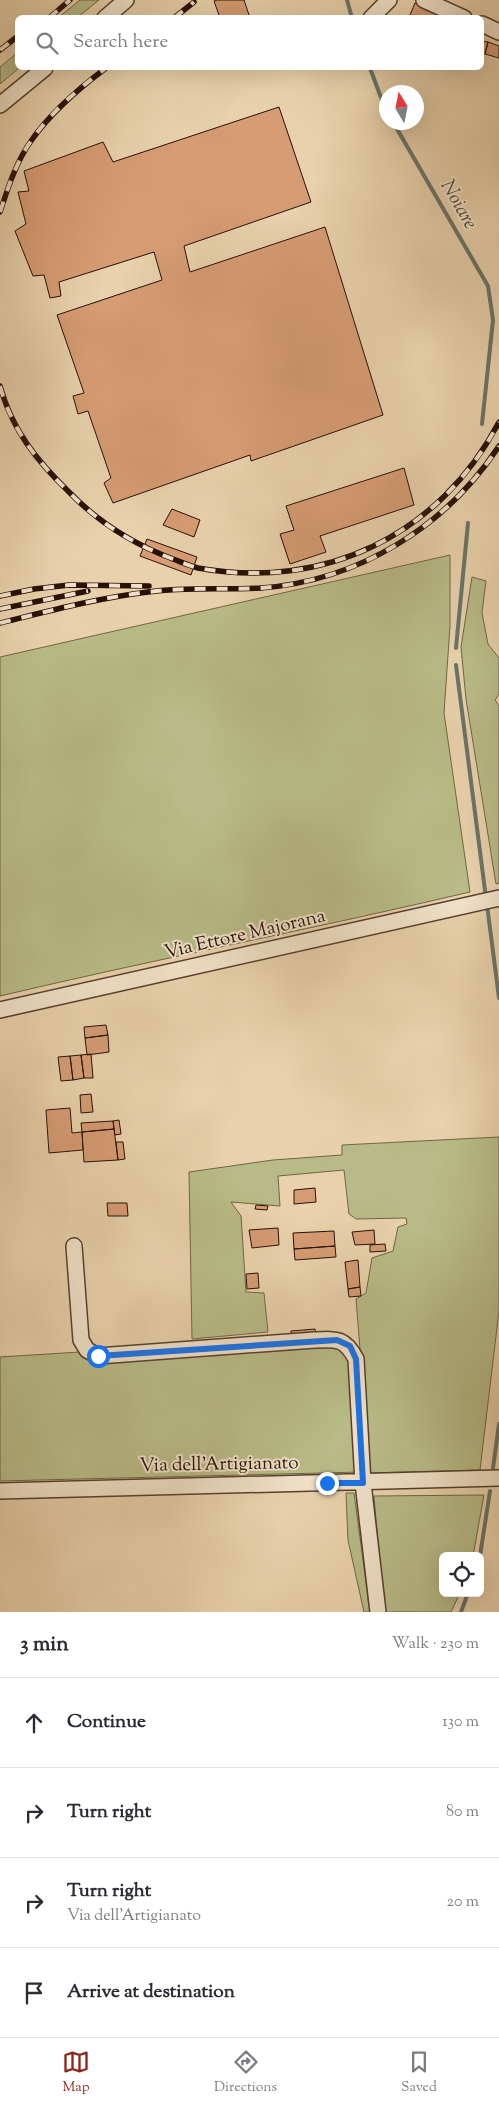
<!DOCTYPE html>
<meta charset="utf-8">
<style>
:root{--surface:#fff;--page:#f2f2f3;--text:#2b2b33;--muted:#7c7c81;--line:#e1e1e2;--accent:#8f2418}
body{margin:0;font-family:"Sorts Mill Goudy",serif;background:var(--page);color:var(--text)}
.controls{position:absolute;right:15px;bottom:15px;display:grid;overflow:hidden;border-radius:8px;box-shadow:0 5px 20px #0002}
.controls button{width:45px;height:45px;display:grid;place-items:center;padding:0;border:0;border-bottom:1px solid var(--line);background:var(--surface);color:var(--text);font:25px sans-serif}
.compass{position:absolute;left:379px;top:85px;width:45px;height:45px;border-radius:50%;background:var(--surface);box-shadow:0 5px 20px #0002;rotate:350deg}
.stop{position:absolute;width:15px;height:15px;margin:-11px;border:4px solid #1a73e8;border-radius:50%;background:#fff}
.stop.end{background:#1a73e8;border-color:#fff;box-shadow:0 1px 5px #0008}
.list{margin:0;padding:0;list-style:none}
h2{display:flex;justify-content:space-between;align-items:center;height:65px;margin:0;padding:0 20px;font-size:21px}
h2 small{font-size:16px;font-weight:400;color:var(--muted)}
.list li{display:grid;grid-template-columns:32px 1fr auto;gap:15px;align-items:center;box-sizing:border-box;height:90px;padding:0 20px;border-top:1px solid var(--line)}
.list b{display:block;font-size:19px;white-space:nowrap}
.list p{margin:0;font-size:16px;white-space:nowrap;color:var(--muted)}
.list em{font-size:16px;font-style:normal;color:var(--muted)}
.icon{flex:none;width:28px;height:28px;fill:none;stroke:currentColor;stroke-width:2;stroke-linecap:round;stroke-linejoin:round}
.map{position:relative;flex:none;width:499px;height:1612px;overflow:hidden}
.search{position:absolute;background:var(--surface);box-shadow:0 5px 20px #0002;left:15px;right:15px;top:15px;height:55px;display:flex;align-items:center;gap:12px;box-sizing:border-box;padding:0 18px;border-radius:8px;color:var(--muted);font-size:19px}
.sheet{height:425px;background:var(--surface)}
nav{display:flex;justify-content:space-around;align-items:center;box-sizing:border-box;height:70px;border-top:1px solid var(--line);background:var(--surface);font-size:14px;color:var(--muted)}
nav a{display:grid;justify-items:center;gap:2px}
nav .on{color:var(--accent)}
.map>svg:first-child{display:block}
</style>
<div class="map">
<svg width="499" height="1612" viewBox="0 0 499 1612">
<rect width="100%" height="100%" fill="#e8d1ab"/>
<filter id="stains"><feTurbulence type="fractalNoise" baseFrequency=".004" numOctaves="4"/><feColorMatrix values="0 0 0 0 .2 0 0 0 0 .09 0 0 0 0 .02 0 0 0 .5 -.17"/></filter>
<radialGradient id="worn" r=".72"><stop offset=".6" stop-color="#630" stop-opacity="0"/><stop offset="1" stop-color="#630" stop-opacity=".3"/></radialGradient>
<path fill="#b8bb87" stroke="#706646" d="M80 0H99L78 17H59Z
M17 53 18 68H19L0 84V67Z
M450 555V626L444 713 470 892C313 929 156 959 0 996V657Z
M472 577 486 581 482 613 488 644 499 658V694L495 700 499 706V883L496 884 466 699 461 647Z
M499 1137V1311L480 1470 370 1473 356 1299 366 1293 372 1258 393 1251 398 1227 407 1224 406 1218 356 1219 349 1214 344 1170 278 1176 280 1206 231 1202 241 1216 246 1292 264 1293 268 1332 192 1339 189 1172 273 1160 342 1155V1145Z
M335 1343 350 1359 361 1472 0 1481V1357L80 1352 85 1356Z
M346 1493H354L370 1612H364L348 1540Z
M484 1495 473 1556H443V1593H460L451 1612H384L374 1496Z"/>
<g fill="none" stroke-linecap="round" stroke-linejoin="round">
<path stroke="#6a7469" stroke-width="4" d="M347 0 352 18
M370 68 386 111
M393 122 488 286 493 320 482 424
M456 648 468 523
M456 665 486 898
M487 905 499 998
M493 1468 499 1424
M480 1556 490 1491
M461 1612 468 1593"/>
</g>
<path fill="#d69c73" stroke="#271005" d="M217 0H244L250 18H220L214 1Z
M415 3 449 18H415L410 15Z
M482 41 488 42 485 54 482 53Z
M488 42 499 46V58L485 54Z
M279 107 311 202 184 246 190 272 325 227 383 415 251 461 250 455 113 503 104 483 111 478 88 411 78 414 73 396 84 393 57 315 162 280 154 252 59 282 61 296 50 298 44 275 33 276 15 231 26 224 18 192 29 191 24 171 103 142 113 162Z
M404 468 414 505 320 536 326 552 290 564 280 534 294 530 286 506Z
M172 509 200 520 194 537 163 525Z
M147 539 197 557 191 575 140 556Z
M106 1025 108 1035 85 1038 84 1027Z
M108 1035 109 1052 87 1055 85 1038Z
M91 1054 93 1078H84L81 1055Z
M81 1055 84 1078 73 1080 70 1056Z
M70 1056 73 1080 61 1081 58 1057Z
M91 1094 93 1112 81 1113 80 1095Z
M70 1108 72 1133 82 1132 83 1150 49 1153 46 1110Z
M119 1120 121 1134 115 1135 113 1121Z
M113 1121 114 1129 82 1132 81 1123Z
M114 1129 118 1160 84 1162 82 1132Z
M116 1142H123L125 1159 118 1160Z
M315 1188 316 1202 294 1204V1190Z
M107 1203H127L128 1216H108Z
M256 1205 268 1206 267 1210 255 1209Z
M278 1228 279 1245 252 1248 249 1230Z
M374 1230 375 1244 355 1245 352 1232Z
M334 1231 335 1246 294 1249 293 1233Z
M385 1244 386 1251 370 1252V1245Z
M335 1246 336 1257 295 1260 294 1249Z
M358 1260 360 1287 348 1289 345 1262Z
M258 1273 259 1288 247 1289 246 1274Z
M360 1287 361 1296 349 1297 348 1289Z
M315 1329 316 1335 291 1337V1331Z"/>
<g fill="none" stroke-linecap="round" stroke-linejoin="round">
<g stroke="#57402e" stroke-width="18">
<path id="minor" d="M424 0 464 18
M105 18 126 0
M371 18 389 0
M482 24 499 32
M0 105 45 68
M0 1010 499 898
M74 1246 81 1340 87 1350 98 1356 315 1340C337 1339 345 1338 356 1359L363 1483 378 1612
M0 1491 499 1478"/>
</g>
<use href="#minor" stroke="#f0e1c8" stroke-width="15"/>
<g stroke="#271005" stroke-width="5.5">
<path id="rail" d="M49 18 70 0
M174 18 194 2
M0 50 18 36
M0 212C8 188 16 162 31 141 51 112 78 89 106 68
M0 386C12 430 37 461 69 492 99 523 133 544 173 559 181 562 190 566 198 568 324 591 440 535 499 422
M0 596 34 589 69 585 149 586
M0 609 88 591
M0 623C49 611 98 598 148 592 186 587 223 590 261 588 358 581 446 527 499 446"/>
</g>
<use href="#rail" stroke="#f0e1c8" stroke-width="4" stroke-dasharray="11" stroke-linecap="butt"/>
</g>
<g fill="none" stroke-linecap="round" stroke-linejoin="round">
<path stroke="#1a73e8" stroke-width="6" d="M98 1356 337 1340 350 1346 356 1359 363 1483H327"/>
</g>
<g text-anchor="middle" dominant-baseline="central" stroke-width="4" stroke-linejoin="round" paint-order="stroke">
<g font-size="19" fill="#271005" stroke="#f0e1c8">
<text transform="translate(245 935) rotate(-13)">Via Ettore Majorana</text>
<text transform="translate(219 1465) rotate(-1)">Via dell'Artigianato</text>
</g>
<g font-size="20" font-style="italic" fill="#4e4a3f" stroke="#f0e1c8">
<text transform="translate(458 205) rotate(60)">Noiare</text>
</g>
</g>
<rect width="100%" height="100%" filter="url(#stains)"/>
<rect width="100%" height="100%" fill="url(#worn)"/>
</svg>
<div class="controls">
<button><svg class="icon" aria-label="locate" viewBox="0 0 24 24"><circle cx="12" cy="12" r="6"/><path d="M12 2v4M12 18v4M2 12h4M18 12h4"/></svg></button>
</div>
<svg class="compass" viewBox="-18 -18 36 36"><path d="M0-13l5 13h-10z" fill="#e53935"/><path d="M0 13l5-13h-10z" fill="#7c7c81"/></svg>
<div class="stop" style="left:98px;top:1356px"></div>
<div class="stop end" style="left:327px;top:1483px"></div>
<div class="search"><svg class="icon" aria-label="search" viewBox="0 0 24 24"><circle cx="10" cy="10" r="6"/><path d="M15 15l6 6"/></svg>Search here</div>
</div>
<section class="sheet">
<h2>3 min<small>Walk · 230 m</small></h2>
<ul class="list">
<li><svg class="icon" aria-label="ahead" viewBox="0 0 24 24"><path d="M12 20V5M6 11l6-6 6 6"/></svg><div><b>Continue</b></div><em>130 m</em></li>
<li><svg class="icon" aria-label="right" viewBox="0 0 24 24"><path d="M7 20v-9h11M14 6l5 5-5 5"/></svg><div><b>Turn right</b></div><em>80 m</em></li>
<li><svg class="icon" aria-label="right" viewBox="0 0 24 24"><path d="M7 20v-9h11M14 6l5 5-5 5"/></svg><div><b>Turn right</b><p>Via dell'Artigianato</p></div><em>20 m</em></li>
<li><svg class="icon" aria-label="arrive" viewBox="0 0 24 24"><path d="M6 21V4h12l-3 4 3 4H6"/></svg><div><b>Arrive at destination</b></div></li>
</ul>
</section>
<nav>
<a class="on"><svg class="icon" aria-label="map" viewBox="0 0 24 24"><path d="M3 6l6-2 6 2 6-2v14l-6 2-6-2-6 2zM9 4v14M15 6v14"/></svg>Map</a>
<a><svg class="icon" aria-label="directions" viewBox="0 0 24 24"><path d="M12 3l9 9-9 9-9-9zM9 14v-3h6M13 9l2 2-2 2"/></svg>Directions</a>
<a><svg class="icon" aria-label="saved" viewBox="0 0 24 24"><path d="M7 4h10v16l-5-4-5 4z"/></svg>Saved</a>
</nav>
